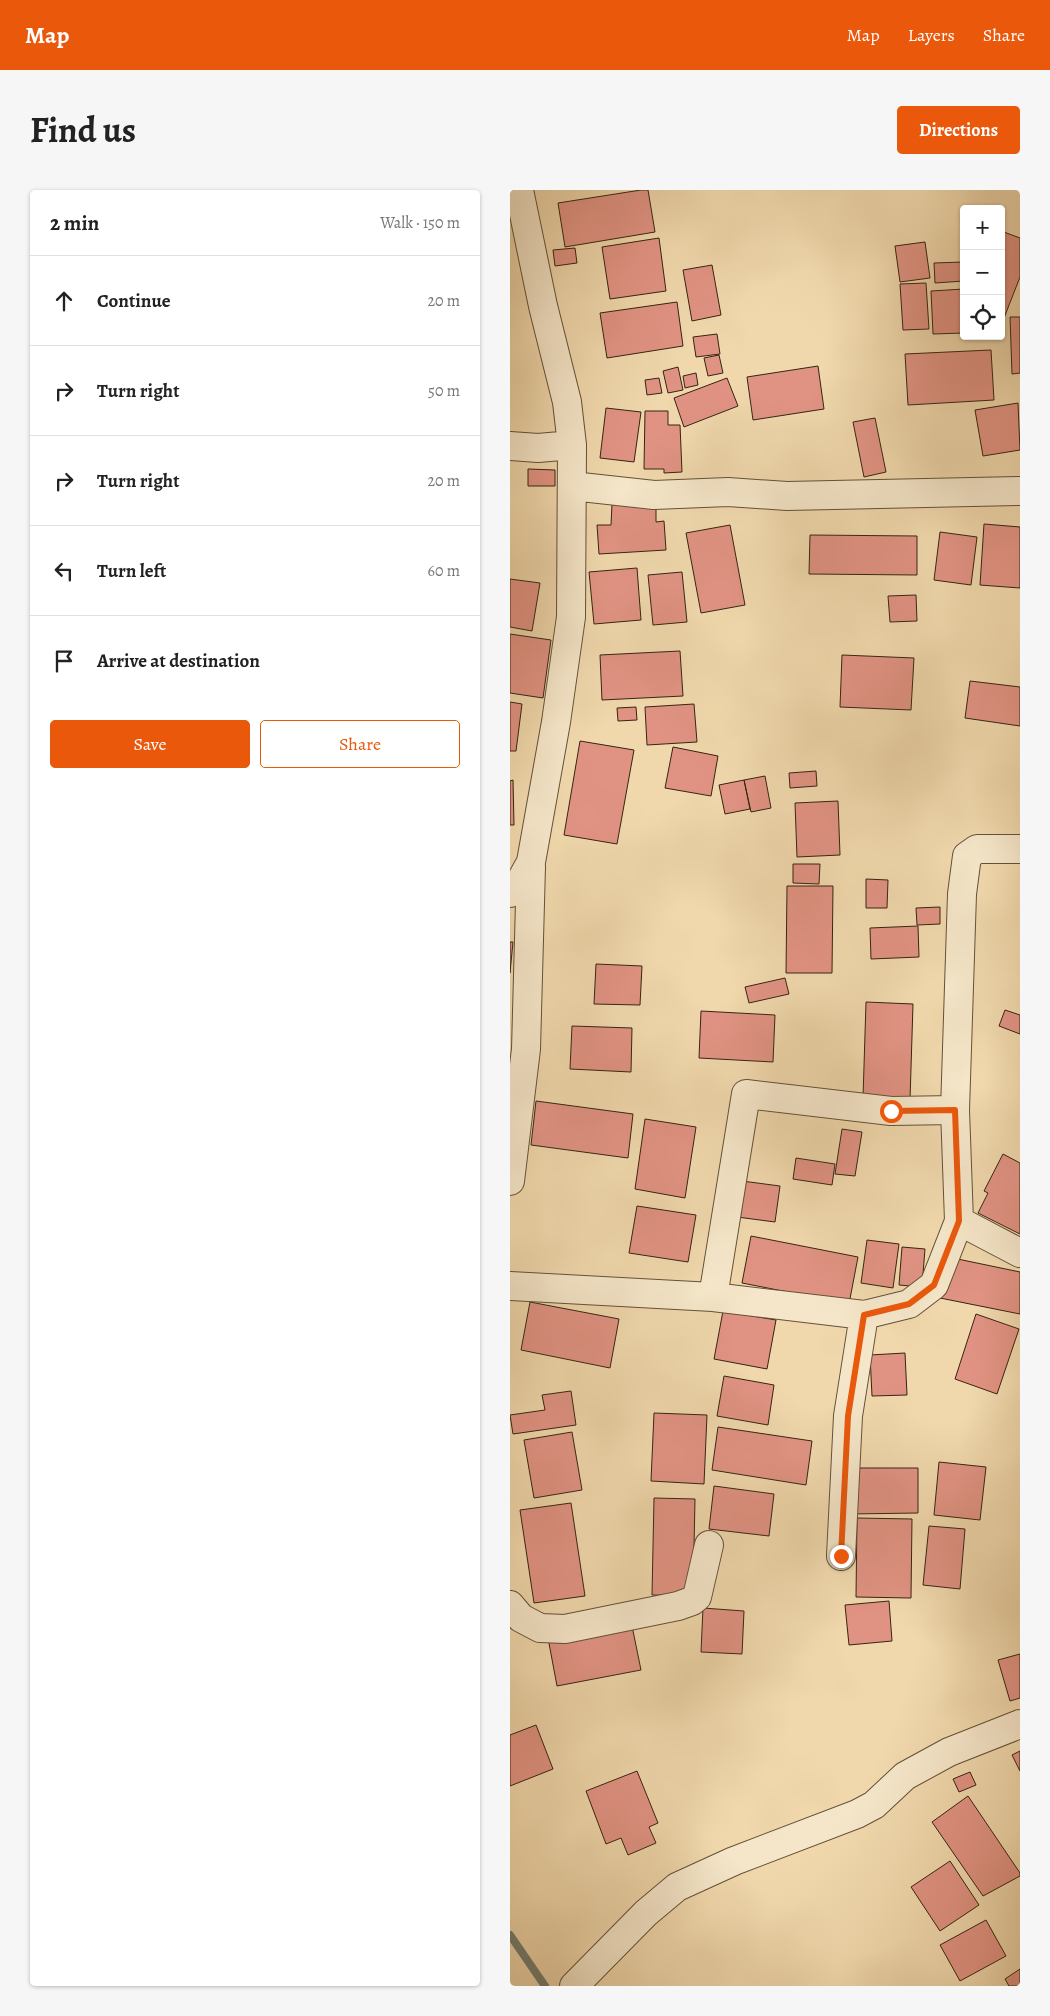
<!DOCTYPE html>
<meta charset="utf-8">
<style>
:root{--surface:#fff;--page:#f6f6f6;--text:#222;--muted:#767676;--line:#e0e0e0;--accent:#ea580c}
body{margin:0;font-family:Alegreya,serif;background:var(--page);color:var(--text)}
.controls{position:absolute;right:15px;top:15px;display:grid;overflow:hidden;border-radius:5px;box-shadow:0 1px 4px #0004}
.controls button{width:45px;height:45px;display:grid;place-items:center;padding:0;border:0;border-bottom:1px solid var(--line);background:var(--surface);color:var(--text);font:25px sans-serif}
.stop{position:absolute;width:15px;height:15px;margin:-11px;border:4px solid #ea580c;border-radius:50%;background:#fff}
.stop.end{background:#ea580c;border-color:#fff;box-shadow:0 1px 5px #0008}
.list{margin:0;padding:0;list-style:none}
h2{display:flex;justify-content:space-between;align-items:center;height:65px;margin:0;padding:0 20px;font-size:21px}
h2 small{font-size:16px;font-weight:400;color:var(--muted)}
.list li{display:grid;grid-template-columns:32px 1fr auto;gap:15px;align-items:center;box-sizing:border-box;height:90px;padding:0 20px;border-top:1px solid var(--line)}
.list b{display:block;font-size:19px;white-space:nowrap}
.list em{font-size:16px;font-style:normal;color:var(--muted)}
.actions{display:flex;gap:10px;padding:15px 20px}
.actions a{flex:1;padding:11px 0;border:1px solid var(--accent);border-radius:5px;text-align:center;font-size:18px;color:var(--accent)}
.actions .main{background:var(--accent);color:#fff}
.icon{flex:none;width:28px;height:28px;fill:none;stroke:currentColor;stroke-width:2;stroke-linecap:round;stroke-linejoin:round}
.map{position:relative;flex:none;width:510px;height:1796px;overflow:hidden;border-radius:5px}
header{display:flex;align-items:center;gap:30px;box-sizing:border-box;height:70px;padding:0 25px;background:var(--accent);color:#fff}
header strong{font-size:24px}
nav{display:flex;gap:28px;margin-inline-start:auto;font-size:18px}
.intro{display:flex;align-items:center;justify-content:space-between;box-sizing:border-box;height:120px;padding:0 30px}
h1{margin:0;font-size:35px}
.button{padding:12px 22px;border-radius:5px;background:var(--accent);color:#fff;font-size:18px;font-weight:700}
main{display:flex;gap:30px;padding:0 30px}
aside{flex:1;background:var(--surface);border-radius:5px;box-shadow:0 1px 4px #0004}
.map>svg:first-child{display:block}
</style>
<header>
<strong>Map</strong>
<nav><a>Map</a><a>Layers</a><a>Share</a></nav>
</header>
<div class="intro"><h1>Find us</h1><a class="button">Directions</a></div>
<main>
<aside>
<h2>2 min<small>Walk · 150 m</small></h2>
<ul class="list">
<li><svg class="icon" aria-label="ahead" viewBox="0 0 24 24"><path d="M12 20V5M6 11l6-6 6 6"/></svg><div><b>Continue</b></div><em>20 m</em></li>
<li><svg class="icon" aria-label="right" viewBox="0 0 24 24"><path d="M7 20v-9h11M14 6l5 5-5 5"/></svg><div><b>Turn right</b></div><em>50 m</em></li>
<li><svg class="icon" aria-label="right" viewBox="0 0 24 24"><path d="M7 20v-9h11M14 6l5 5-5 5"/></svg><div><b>Turn right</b></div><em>20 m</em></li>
<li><svg class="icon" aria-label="left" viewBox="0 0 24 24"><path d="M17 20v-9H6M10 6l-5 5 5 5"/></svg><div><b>Turn left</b></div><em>60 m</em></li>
<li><svg class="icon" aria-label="arrive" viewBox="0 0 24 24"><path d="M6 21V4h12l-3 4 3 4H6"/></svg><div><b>Arrive at destination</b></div></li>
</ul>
<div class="actions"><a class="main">Save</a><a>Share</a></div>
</aside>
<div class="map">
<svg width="510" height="1796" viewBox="0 0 510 1796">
<rect width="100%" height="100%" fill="#f0d8ac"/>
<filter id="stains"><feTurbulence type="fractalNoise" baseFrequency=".004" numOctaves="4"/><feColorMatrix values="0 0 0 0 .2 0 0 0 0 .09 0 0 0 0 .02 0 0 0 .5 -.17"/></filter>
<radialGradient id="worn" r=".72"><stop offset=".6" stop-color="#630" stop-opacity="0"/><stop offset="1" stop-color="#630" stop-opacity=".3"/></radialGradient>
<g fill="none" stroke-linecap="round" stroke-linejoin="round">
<path stroke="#727d70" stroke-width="8" d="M0 1745 35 1796"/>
</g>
<path fill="#e19383" stroke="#352412" d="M131 0H138L145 42 55 57 48 13Z
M491 41 510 48V87L494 128 491 127Z
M149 48 156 101 100 109 92 57Z
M415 52 420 88 390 92 385 56Z
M65 58 67 73 45 76 43 60Z
M454 72V91L425 93 424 73Z
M202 75 211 125 182 131 173 80Z
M416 93 419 139 393 140 390 94Z
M454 99V143L423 144 421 101Z
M167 112 173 156 97 168 90 123Z
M500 127H510V183L502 184Z
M207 144 210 164 186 167 183 147Z
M481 160 484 210 398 215 395 164Z
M209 165 213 183 198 186 194 168Z
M308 176 314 219 243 230 237 187Z
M168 177 173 200 158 203 153 181Z
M186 183 188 195 175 198 173 186Z
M149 188 152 203 137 205 135 190Z
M217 188 228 216 174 237 164 208Z
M508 213 510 260 473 266 465 220Z
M96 218 131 222 124 272 90 268Z
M135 221H158V235H170L172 282 154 283V279H134Z
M365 228 376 282 354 287 343 232Z
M18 279 45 280V296H18Z
M102 314 146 315V332L154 331 156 360 89 364 87 335H101Z
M474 334 510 337V398L470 395Z
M220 335 235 415 191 423 176 343Z
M430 342 467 347 461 395 424 390Z
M300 345 407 346V385L299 384Z
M127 378 131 430 84 434 79 382Z
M172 382 177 432 143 435 138 385Z
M0 389 30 393 22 441 0 437Z
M406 405 407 431 380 432 378 406Z
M0 444 41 450 33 508 0 503Z
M170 461 173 506 92 510 90 465Z
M332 465 404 468 401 520 330 517Z
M460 491 510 497V536L455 528Z
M0 512 12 514 6 561H0Z
M184 514 187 552 137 555 135 517Z
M126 517 127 530 108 531 107 518Z
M70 551 124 560 107 654 54 645Z
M163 557 208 566 201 606 155 598Z
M306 581 307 596 280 598 279 583Z
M255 586 261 618 241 622 234 590Z
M3 590 4 635H0V591Z
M234 590 240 619 215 624 209 595Z
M328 611 330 665 287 667 285 613Z
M283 674H310L309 694 283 693Z
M356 689 378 690 377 718H356Z
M277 696H323L322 783H276Z
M430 717V734L407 735 406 718Z
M408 736 409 767 361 769 360 738Z
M0 752H3L0 783Z
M86 774 132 776 130 815 84 814Z
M275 788 279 804 239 813 235 797Z
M356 812 403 814 400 910 353 908Z
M495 820 510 825V844L489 836Z
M191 821 265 825 263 872 189 868Z
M62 836 122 838 121 882 60 879Z
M26 911 123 924 118 968 21 955Z
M135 929 186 937 175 1008 125 999Z
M332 939 352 942 345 986 325 984Z
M493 964 510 973V1044L468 1023 478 1003 474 1001Z
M286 968 325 974 322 995 283 989Z
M232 991 270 996 265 1032 227 1027Z
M127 1016 186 1025 178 1072 119 1063Z
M241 1046 348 1067 339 1114 232 1093Z
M357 1050 389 1054 383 1098 351 1093Z
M392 1057 415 1059 412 1097 389 1095Z
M438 1067 510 1082V1124L430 1108Z
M20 1112 109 1129 100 1178 11 1160Z
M213 1121 266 1130 257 1179 204 1169Z
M466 1124 509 1139 487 1204 445 1189Z
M395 1163 397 1205 362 1206 360 1165Z
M214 1186 264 1195 258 1235 207 1226Z
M61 1201 66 1235 3 1244 0 1225 35 1220 32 1205Z
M144 1223 197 1225 194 1294 141 1291Z
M208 1237 302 1251 296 1295 202 1280Z
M62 1242 72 1300 24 1308 14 1250Z
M429 1272 476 1277 470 1330 424 1325Z
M340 1278H408V1323L340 1324Z
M204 1296 264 1304 259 1346 199 1339Z
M144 1308 185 1309 183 1406 142 1405Z
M61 1313 75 1406 24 1413 10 1320Z
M347 1328 402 1329 401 1408 346 1407Z
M419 1336 455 1339 450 1399 413 1395Z
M379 1411 382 1451 339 1455 335 1415Z
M193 1418 234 1421 232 1464 191 1462Z
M121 1431 131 1480 47 1496 38 1448Z
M510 1464V1508L500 1511 488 1470Z
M26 1535 43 1579 0 1596V1545Z
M510 1561V1581L502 1565Z
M127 1581 148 1633 139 1637 146 1653 118 1665 111 1648 96 1654 76 1601Z
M460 1582 466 1595 449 1602 443 1589Z
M458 1606 510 1683V1686L473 1706 422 1632Z
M440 1671 469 1715 430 1741 401 1697Z
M476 1730 496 1766 450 1791 430 1755Z
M510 1779V1796H499L495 1789Z"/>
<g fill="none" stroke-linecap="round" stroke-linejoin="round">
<g stroke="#645138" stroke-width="30">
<path id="minor" d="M0 256 28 258 62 255
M62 296 144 305 218 302 277 306 510 301
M0 703 6 699 21 672 46 532 61 427 62 255 57 212 33 116 9 0
M0 991 16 859 21 676
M449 1031 510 1063
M0 1096 203 1107 354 1125 399 1114 424 1095 449 1031 445 920 452 704 457 666 467 659H510
M203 1107 236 904 381 921 445 920
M331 1366 338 1226 354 1125
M0 1415 11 1428 30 1438 55 1439 168 1416 182 1411 187 1407 199 1355
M64 1796 136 1723 167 1697 224 1671 347 1624 364 1615 395 1586 439 1562 510 1534"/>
</g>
<use href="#minor" stroke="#f5e6c9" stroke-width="28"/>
</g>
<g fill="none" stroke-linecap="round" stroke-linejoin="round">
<path stroke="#ea580c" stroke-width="6" d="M331 1366 338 1226 354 1125 399 1114 424 1095 449 1031 445 920 381 921"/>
</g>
<rect width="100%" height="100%" filter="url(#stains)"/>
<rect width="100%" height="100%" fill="url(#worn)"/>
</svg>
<div class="controls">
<button>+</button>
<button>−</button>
<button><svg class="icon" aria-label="locate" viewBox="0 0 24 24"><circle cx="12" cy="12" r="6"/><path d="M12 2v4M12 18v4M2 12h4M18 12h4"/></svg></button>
</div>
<div class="stop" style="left:381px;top:921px"></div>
<div class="stop end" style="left:331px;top:1366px"></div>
</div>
</main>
